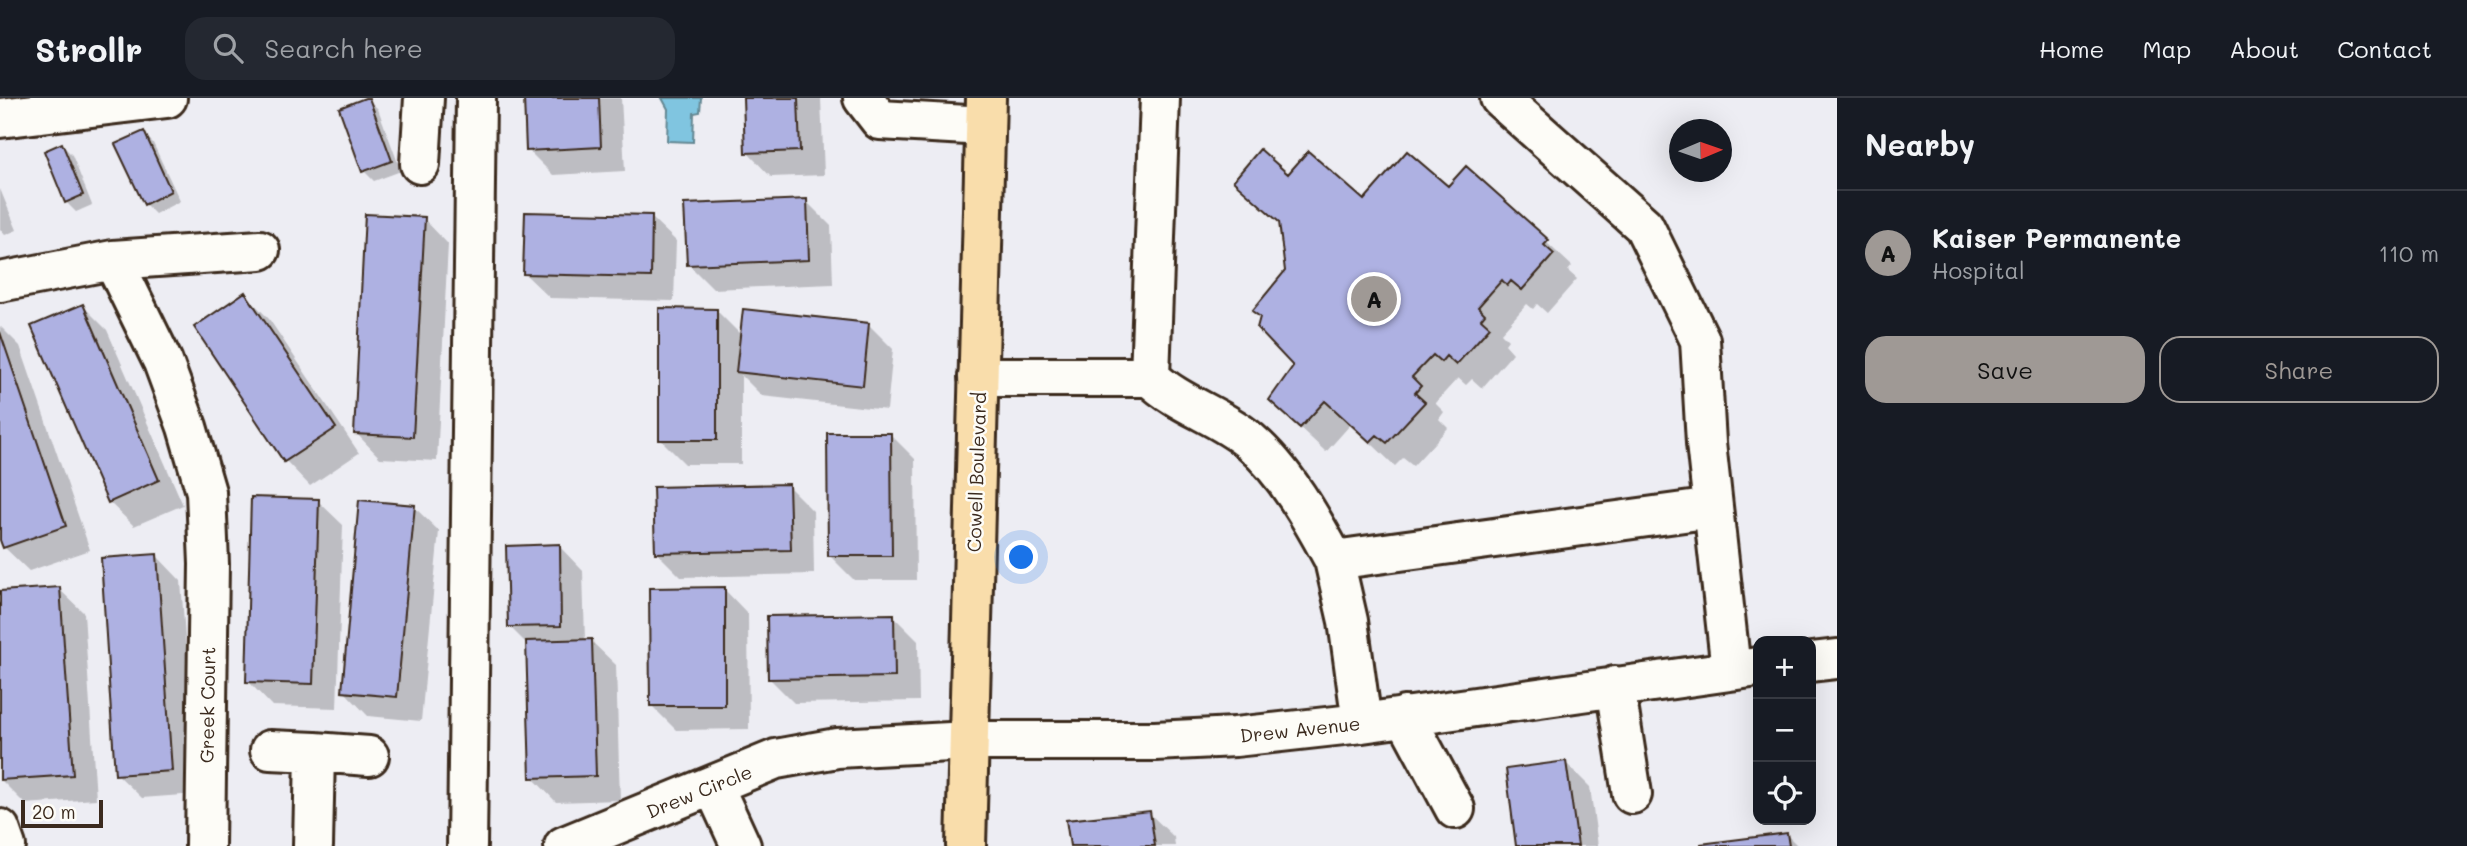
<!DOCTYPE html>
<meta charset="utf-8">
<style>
:root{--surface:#171b24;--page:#242831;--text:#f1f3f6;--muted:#9ea1a6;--line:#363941;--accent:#9f9995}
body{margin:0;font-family:Mali,sans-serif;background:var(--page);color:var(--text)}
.controls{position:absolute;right:21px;bottom:21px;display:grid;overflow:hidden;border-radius:14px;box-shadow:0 7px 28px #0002}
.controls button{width:63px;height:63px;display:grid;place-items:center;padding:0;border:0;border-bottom:2px solid var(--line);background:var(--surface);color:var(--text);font:35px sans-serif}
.compass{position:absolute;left:1669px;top:21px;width:63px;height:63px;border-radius:50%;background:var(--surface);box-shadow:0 7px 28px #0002;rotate:88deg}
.scale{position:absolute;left:21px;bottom:18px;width:82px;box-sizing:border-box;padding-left:7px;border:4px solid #3b2a1e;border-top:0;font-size:19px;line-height:24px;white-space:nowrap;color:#3b2a1e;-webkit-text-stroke:5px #fdfcf7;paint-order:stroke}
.you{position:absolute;left:1022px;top:460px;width:24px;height:24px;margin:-18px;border:5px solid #fff;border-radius:50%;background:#1a73e8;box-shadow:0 0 0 10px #1a73e833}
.badge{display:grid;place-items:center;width:46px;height:46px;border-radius:50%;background:var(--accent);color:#111;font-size:23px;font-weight:700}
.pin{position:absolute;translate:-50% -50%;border:4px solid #fff;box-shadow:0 2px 7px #0006}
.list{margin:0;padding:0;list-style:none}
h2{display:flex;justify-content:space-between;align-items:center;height:91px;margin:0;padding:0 28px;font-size:30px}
h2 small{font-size:23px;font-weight:400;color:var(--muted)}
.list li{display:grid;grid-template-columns:46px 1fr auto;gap:21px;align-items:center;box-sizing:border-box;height:126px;padding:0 28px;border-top:2px solid var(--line)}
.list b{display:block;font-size:26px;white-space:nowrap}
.list p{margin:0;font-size:23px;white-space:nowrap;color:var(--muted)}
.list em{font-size:23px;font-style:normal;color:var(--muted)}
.actions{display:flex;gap:14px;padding:21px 28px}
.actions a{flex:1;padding:16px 0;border:2px solid var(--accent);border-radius:21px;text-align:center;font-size:24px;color:var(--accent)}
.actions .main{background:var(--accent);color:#111}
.icon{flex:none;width:38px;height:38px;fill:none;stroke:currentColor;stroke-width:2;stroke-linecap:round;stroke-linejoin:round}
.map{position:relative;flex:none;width:1837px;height:748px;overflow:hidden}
header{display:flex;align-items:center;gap:42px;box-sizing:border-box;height:98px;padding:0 35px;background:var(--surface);border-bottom:2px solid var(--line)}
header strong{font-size:33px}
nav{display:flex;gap:38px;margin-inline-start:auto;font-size:24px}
.search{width:490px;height:63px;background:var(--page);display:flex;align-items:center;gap:18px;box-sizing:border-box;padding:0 24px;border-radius:21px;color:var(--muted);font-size:26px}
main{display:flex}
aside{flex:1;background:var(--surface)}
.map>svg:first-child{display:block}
</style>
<header>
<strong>Strollr</strong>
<div class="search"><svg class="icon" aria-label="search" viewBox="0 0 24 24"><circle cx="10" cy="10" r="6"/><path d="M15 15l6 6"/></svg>Search here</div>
<nav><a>Home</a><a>Map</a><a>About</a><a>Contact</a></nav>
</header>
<main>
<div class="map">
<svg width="1837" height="748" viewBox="0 0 1837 748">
<rect width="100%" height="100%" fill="#ededf3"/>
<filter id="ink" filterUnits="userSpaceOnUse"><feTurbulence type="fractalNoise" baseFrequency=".0143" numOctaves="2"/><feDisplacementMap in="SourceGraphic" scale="14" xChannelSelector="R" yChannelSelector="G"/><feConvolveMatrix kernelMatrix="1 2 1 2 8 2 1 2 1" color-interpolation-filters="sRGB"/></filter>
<g filter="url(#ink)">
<path fill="#80c5e0" stroke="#648792" stroke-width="2" d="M662 0H701L700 14 694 15 693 44 667 43 668 11Z"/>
<path fill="#0003" d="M526 0H621L625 73 553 77 528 52Z
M745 0H821L824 77 771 79 747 54Z
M368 1 378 11 401 73 374 83 364 73Z
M143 35 153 45 180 103 155 116 145 106Z
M62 47 72 57 92 107 76 114 66 104Z
M1466 70 1572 168 1568 173 1577 181 1547 215 1537 206 1533 211 1527 206 1501 235 1508 242 1505 246 1513 255 1482 290 1472 281 1466 287 1458 280 1435 305 1444 314 1439 321 1448 330 1413 368 1403 360 1395 368 1351 326 1326 354 1296 326 1295 268 1281 126 1235 83 1288 79 1364 105 1448 90Z
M0 91 17 132 5 137 0 131Z
M806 103 831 128 833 186 713 191 688 166Z
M651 119 676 143 674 203 550 200 525 176Z
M424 121 448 146 437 363 380 360 356 335Z
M245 196 269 221 359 355 310 388 286 363 196 229Z
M83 208 107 232 183 407 134 428 109 404Z
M716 212 741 237 869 227 893 251 887 312 762 298 741 277V366H685L660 341Z
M0 228 20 248 90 452 29 473 4 449 0 437Z
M891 337 915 361 916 482H854L830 458Z
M788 388 813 413 814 476 681 479 657 455Z
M318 403 343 427 337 610 272 608 248 583Z
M414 409 439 433 421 623 368 618 344 593Z
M559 448 583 473 585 543H591L616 567 620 702 556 704 532 679 528 547 510 529Z
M157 458 181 483 196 696 142 700 117 676Z
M59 491 84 515 96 701 25 706 0 681V495Z
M724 491 748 516 749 631 676 632 651 607Z
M893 518 918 543 919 603 794 605 769 580Z
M1566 665 1590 689 1598 748H1518Z
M1149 715 1174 739 1175 748H1071Z
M1786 736 1798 748H1703Z"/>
<path fill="#aeb1e2" stroke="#3b2a1e" stroke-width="2" d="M365 0H369L392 63 362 74 339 10Z
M524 0H599L601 49 526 53Z
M743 0H798L800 53 745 55Z
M144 33 171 93 144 107 115 46Z
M62 45 83 97 65 105 44 53Z
M1260 51 1288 76 1308 53 1364 102 1407 53 1448 88 1466 68 1549 142 1544 147 1554 156 1522 192 1511 183 1507 188 1502 182 1478 209 1485 216 1481 221 1490 229 1456 267 1446 258 1441 264 1433 257 1412 279 1421 288 1415 295 1425 304 1387 345 1377 337 1370 344 1325 303 1300 330 1269 302 1293 268 1257 230 1260 219 1252 213 1285 173 1279 124 1233 83Z
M807 101 809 162 687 167 684 106Z
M525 114 652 117 651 179 523 176Z
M365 116 425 119 413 339 354 336Z
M245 194 336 330 284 364 194 229Z
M83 206 159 382 108 405 31 228Z
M659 210 717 211V342H659Z
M743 211 869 225 863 288 736 274Z
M0 234 66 428 3 450 0 442Z
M827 335H891L892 458H828Z
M789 386 791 452 655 455 653 389Z
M251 399 319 401 313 586 246 584Z
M359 402 415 407 397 599 342 594Z
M560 446 561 528 508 529 506 448Z
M157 456 172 673 115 677 101 460Z
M60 489 73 677 0 682V493Z
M725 489V608H650L649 490Z
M894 516 895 579 768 581 767 518Z
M592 541 596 678 530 680 526 543Z
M1566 663 1578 748H1516L1506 671Z
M1150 713 1155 748H1070L1066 722Z
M1787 735 1789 748H1701V746Z"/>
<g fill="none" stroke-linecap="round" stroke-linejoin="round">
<g stroke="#3b2a1e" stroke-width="44">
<path id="minor" d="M863 0 880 22 985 28
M1160 0 1150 279C1179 307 1219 317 1250 343 1285 373 1312 421 1334 462L1713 410
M1500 0 1644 128 1700 242 1706 345 1731 572
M0 20 167 0
M420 66 424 0
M113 162 163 264 187 329 206 394 209 466 205 748
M0 184 113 162 260 152
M978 279H1150
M1334 462 1348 523 1362 625
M1811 564 1837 561
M1615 588 1632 696
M1405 618 1455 711
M270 652 315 654
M713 687 741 748
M0 731 6 748
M313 748 315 654 369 658
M467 748 476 0
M564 748 776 661 837 650 969 643H1155L1235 639 1362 625 1758 569"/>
</g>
<g stroke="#3b2a1e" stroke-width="44">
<path id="major" d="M966 748 986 0"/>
</g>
<use href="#minor" stroke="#fdfcf7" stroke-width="38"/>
<use href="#major" stroke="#f9ddab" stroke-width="38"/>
</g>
</g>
<g text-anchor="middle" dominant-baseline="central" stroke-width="5" stroke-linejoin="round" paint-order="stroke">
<g font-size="19" fill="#3b2a1e" stroke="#fdfcf7">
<text transform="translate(976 374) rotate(-88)">Cowell Boulevard</text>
<text transform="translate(207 607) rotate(-89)">Greek Court</text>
<text transform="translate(1300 631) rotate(-6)">Drew Avenue</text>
<text transform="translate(699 693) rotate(-22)">Drew Circle</text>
</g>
</g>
</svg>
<div class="controls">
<button>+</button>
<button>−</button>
<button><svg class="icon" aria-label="locate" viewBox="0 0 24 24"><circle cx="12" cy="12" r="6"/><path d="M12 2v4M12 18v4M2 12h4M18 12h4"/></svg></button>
</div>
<svg class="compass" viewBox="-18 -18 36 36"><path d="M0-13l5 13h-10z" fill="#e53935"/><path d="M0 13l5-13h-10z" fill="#9ea1a6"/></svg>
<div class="scale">20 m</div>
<div class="you"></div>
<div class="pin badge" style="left:1374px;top:201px">A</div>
</div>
<aside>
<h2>Nearby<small></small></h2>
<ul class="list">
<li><span class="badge">A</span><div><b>Kaiser Permanente</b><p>Hospital</p></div><em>110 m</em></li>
</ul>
<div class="actions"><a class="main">Save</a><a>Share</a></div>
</aside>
</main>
